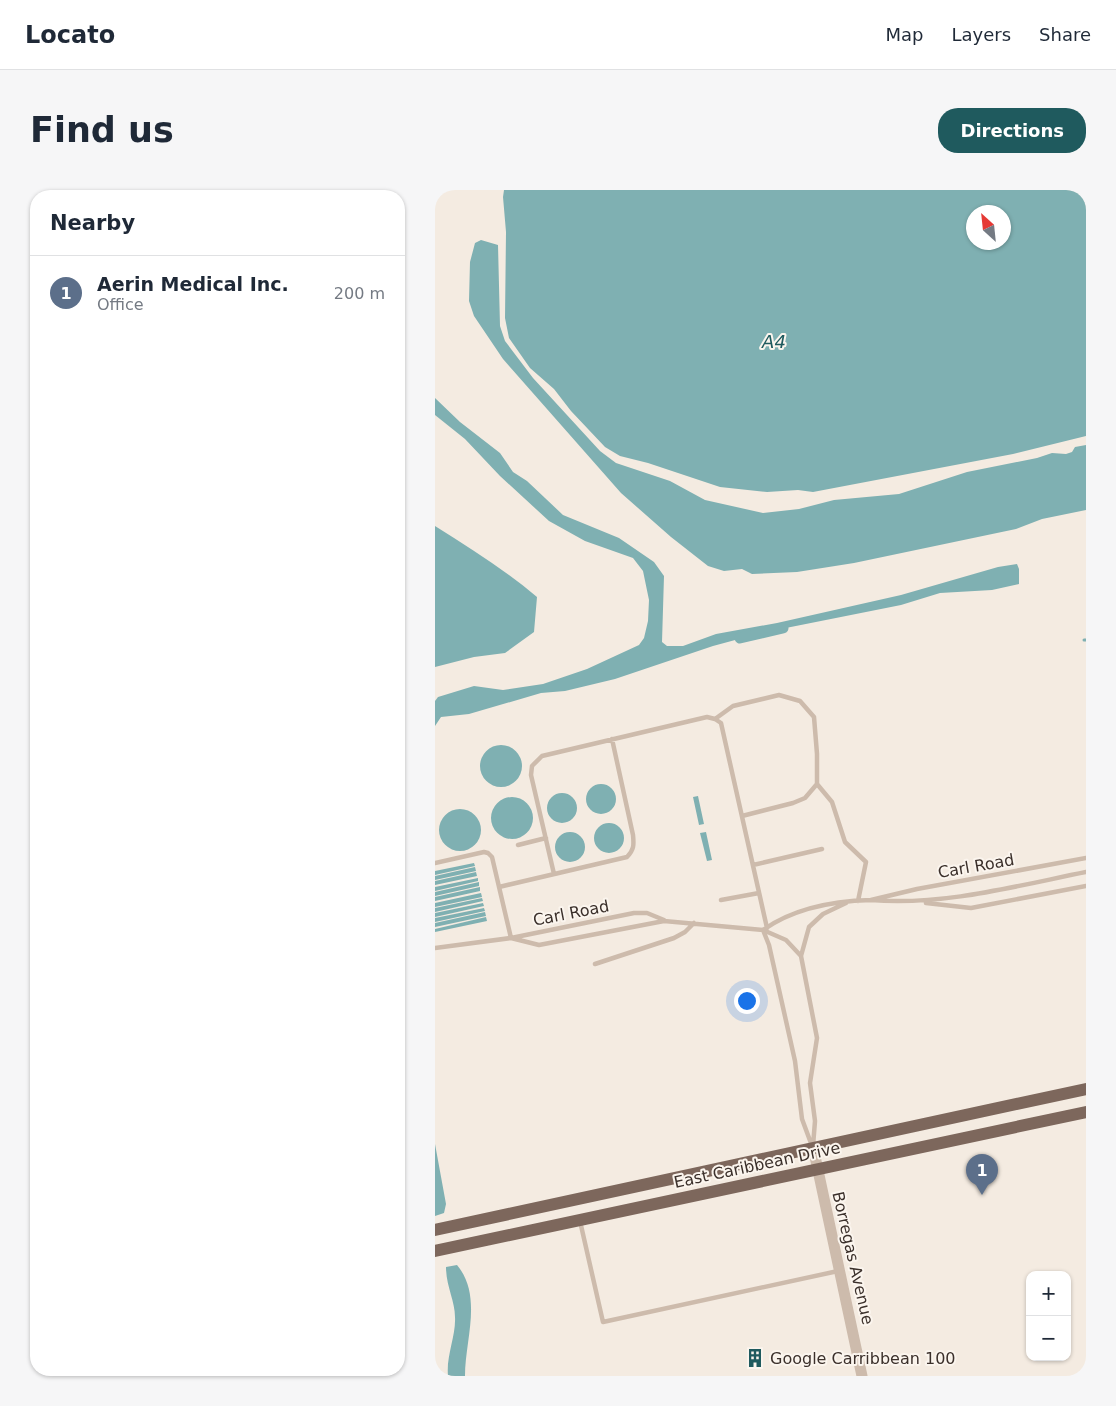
<!DOCTYPE html>
<meta charset="utf-8">
<style>
:root{--surface:#fff;--page:#f6f6f7;--text:#1f2937;--muted:#747a83;--line:#e0e1e3;--accent:#1f5a5e}
body{margin:0;font-family:"DejaVu Sans",sans-serif;background:var(--page);color:var(--text)}
.controls{position:absolute;right:15px;bottom:15px;display:grid;overflow:hidden;border-radius:10px;box-shadow:0 1px 4px #0004}
.controls button{width:45px;height:45px;display:grid;place-items:center;padding:0;border:0;border-bottom:1px solid var(--line);background:var(--surface);color:var(--text);font:25px sans-serif}
.compass{position:absolute;left:531px;top:15px;width:45px;height:45px;border-radius:50%;background:var(--surface);box-shadow:0 1px 4px #0004;rotate:333deg}
.you{position:absolute;left:311px;top:810px;width:18px;height:18px;margin:-12px;border:4px solid #fff;border-radius:50%;background:#1a73e8;box-shadow:0 0 0 8px #1a73e833}
.badge{display:grid;place-items:center;width:32px;height:32px;border-radius:50%;background:var(--accent);color:#fff;font-size:16px;font-weight:700}
.pin{position:absolute;translate:-50% -41px;filter:drop-shadow(0 1px 2px #0008)}
.pin::after{content:'';position:absolute;top:26px;width:18px;height:15px;background:inherit;clip-path:polygon(0 0,100% 0,50% 100%)}
.list{margin:0;padding:0;list-style:none}
h2{display:flex;justify-content:space-between;align-items:center;height:65px;margin:0;padding:0 20px;font-size:21px}
h2 small{font-size:16px;font-weight:400;color:var(--muted)}
.list li{display:grid;grid-template-columns:32px 1fr auto;gap:15px;align-items:center;box-sizing:border-box;height:75px;padding:0 20px;border-top:1px solid var(--line)}
.list b{display:block;font-size:19px;white-space:nowrap}
.list p{margin:0;font-size:16px;white-space:nowrap;color:var(--muted)}
.list em{font-size:16px;font-style:normal;color:var(--muted)}
.map{position:relative;flex:none;width:651px;height:1186px;overflow:hidden;border-radius:20px}
header{display:flex;align-items:center;gap:30px;box-sizing:border-box;height:70px;padding:0 25px;background:var(--surface);border-bottom:1px solid var(--line)}
header strong{font-size:24px}
nav{display:flex;gap:28px;margin-inline-start:auto;font-size:18px}
.intro{display:flex;align-items:center;justify-content:space-between;box-sizing:border-box;height:120px;padding:0 30px}
h1{margin:0;font-size:35px}
.button{padding:12px 22px;border-radius:20px;background:var(--accent);color:#fff;font-size:18px;font-weight:700}
main{display:flex;gap:30px;padding:0 30px}
aside{flex:1;background:var(--surface);border-radius:20px;box-shadow:0 1px 4px #0004}
.map>svg:first-child{display:block}
</style>
<header>
<strong>Locato</strong>
<nav><a>Map</a><a>Layers</a><a>Share</a></nav>
</header>
<div class="intro"><h1>Find us</h1><a class="button">Directions</a></div>
<main>
<aside>
<h2>Nearby<small></small></h2>
<ul class="list">
<li><span class="badge" style="background:#5c6f8a">1</span><div><b>Aerin Medical Inc.</b><p>Office</p></div><em>200 m</em></li>
</ul>
</aside>
<div class="map">
<svg width="651" height="1186" viewBox="0 0 651 1186">
<rect width="100%" height="100%" fill="#f4ebe1"/>
<path fill="#7fb0b2" fill-rule="evenodd" d="M69 0H651V246L578 264 378 302 363 300 332 302 285 297 213 273 185 266 170 257 136 221 119 199 95 178 74 148 70 128 71 42 68 7ZM538 22H568V52H538Z
M46 50 63 55 65 136 70 151 98 188 165 261 181 273 235 291 270 310 328 323 364 319 399 310 464 304 532 282 602 268 617 263 631 264 637 262 640 257 651 255V320L607 329 581 339 419 373 362 382 317 384 307 379 289 381 273 376 236 347 186 303 68 169 39 126 34 111 35 72 40 53Z
M0 208 25 232 65 263 78 282 92 291 128 325 184 348 219 372 229 386 227 452 232 456H248L281 444 342 433 466 405 563 377 582 374 584 379V394L557 400 505 403 466 415 326 443 278 456 180 489 130 501 106 503 34 524 6 527 0 536V511L3 507 39 496 68 500 108 494 152 479 204 455 209 448 213 431 214 410 208 381 198 368 150 351 114 331 65 286 30 249 0 225Z
M0 336C35 358 70 380 102 407L99 442 70 463 39 467 0 477Z
M45 576a21 21 0 1 1 42 0a21 21 0 1 1-42 0Z
M151 609a15 15 0 1 1 30 0a15 15 0 1 1-30 0Z
M112 618a15 15 0 1 1 30 0a15 15 0 1 1-30 0Z
M263 606 269 634 264 635 258 607Z
M56 628a21 21 0 1 1 42 0a21 21 0 1 1-42 0Z
M4 640a21 21 0 1 1 42 0a21 21 0 1 1-42 0Z
M159 648a15 15 0 1 1 30 0a15 15 0 1 1-30 0Z
M271 642 277 670 272 671 265 643Z
M120 657a15 15 0 1 1 30 0a15 15 0 1 1-30 0Z
M39 673 40 676 0 685V681Z
M40 677 41 681 0 690V686Z
M41 682 42 686 0 695V691Z
M43 688V691L0 701V697Z
M44 692V696L0 706V702Z
M45 697V701L0 711V707Z
M46 703 47 707 0 717V713Z
M47 708 48 711 0 722V718Z
M48 713 49 716 0 727V723Z
M49 718 50 721 0 732V728Z
M50 722 51 726 0 737V733Z
M51 727 52 731 0 742V739Z
M0 954 11 1014 9 1023 0 1026Z
M22 1075C48 1106 30 1150 30 1186H13C11 1166 21 1146 20 1127 20 1111 11 1096 11 1077Z"/>
<g fill="none" stroke-linecap="round" stroke-linejoin="round">
<path stroke="#7fb0b2" stroke-width="3" d="M649 450H651"/>
<path stroke="#7fb0b2" stroke-width="11" d="M305 448 348 438"/>
<path stroke="#cdbbac" stroke-width="4.5" d="M280 529 298 516 344 505 365 511 379 527 382 564V594L397 612 410 652 431 672 423 711
M307 626 358 613 370 608 382 594
M83 655 111 648
M651 668 482 699 436 710C508 716 581 696 651 682
M0 673 49 662 53 663 57 667 76 748
M318 675 387 659
M119 684 96 585 97 576 107 566 272 527 280 529 286 533 332 738
M64 697 192 667C199 660 199 655 198 645L177 549
M286 710 324 703
M491 713 536 718 651 696
M328 740 334 755 360 871 367 929 377 956
M328 740 351 750 366 766
M76 748 104 755 229 731 328 740C359 718 398 711 436 710
M0 758 76 748 199 723H212L229 730
M160 774 239 748 250 742 259 733
M378 956 380 931 375 893 382 848 366 766 374 737 388 724 411 713
M145 1031 168 1132 403 1081"/>
<path stroke="#cdbbac" stroke-width="11" d="M378 957 427 1186"/>
<path stroke="#7d675c" stroke-width="12" d="M0 1040 651 899
M0 1061 651 922"/>
</g>
<defs>
<g id="building-bare" transform="scale(1.5)"><path d="M-4-6H4V6H1V3H-1V6H-4ZM-2.5-4.3h1.7v1.8h-1.7ZM.8-4.3h1.7v1.8H.8ZM-2.5-1h1.7V.8h-1.7ZM.8-1h1.7V.8H.8Z" fill="#1f5a5e" stroke="#fbf5ee" stroke-width="2.5" paint-order="stroke"/></g>
</defs>
<g fill-rule="evenodd">
<use href="#building-bare" x="320" y="1168"/>
</g>
<g text-anchor="middle" dominant-baseline="central" stroke-width="4" stroke-linejoin="round" paint-order="stroke">
<g font-size="16" fill="#3b302b" stroke="#fbf5ee">
<text transform="translate(541 676) rotate(-10)">Carl Road</text>
<text transform="translate(136 723) rotate(-11)">Carl Road</text>
<text transform="translate(322 975) rotate(-12)">East Caribbean Drive</text>
<text transform="translate(418 1068) rotate(77)">Borregas Avenue</text>
</g>
<g font-size="16" fill="#3b302b" stroke="#fbf5ee" text-anchor="start">
<text x="335" y="1168">Google Carribbean 100</text>
</g>
<g font-size="18" font-style="italic" fill="#1f5a5e" stroke="#fbf5ee">
<text x="339" y="151">A4</text>
</g>
</g>
</svg>
<div class="controls">
<button>+</button>
<button>−</button>
</div>
<svg class="compass" viewBox="-18 -18 36 36"><path d="M0-13l5 13h-10z" fill="#e53935"/><path d="M0 13l5-13h-10z" fill="#747a83"/></svg>
<div class="you"></div>
<div class="pin badge" style="left:547px;top:1005px;background:#5c6f8a">1</div>
</div>
</main>
